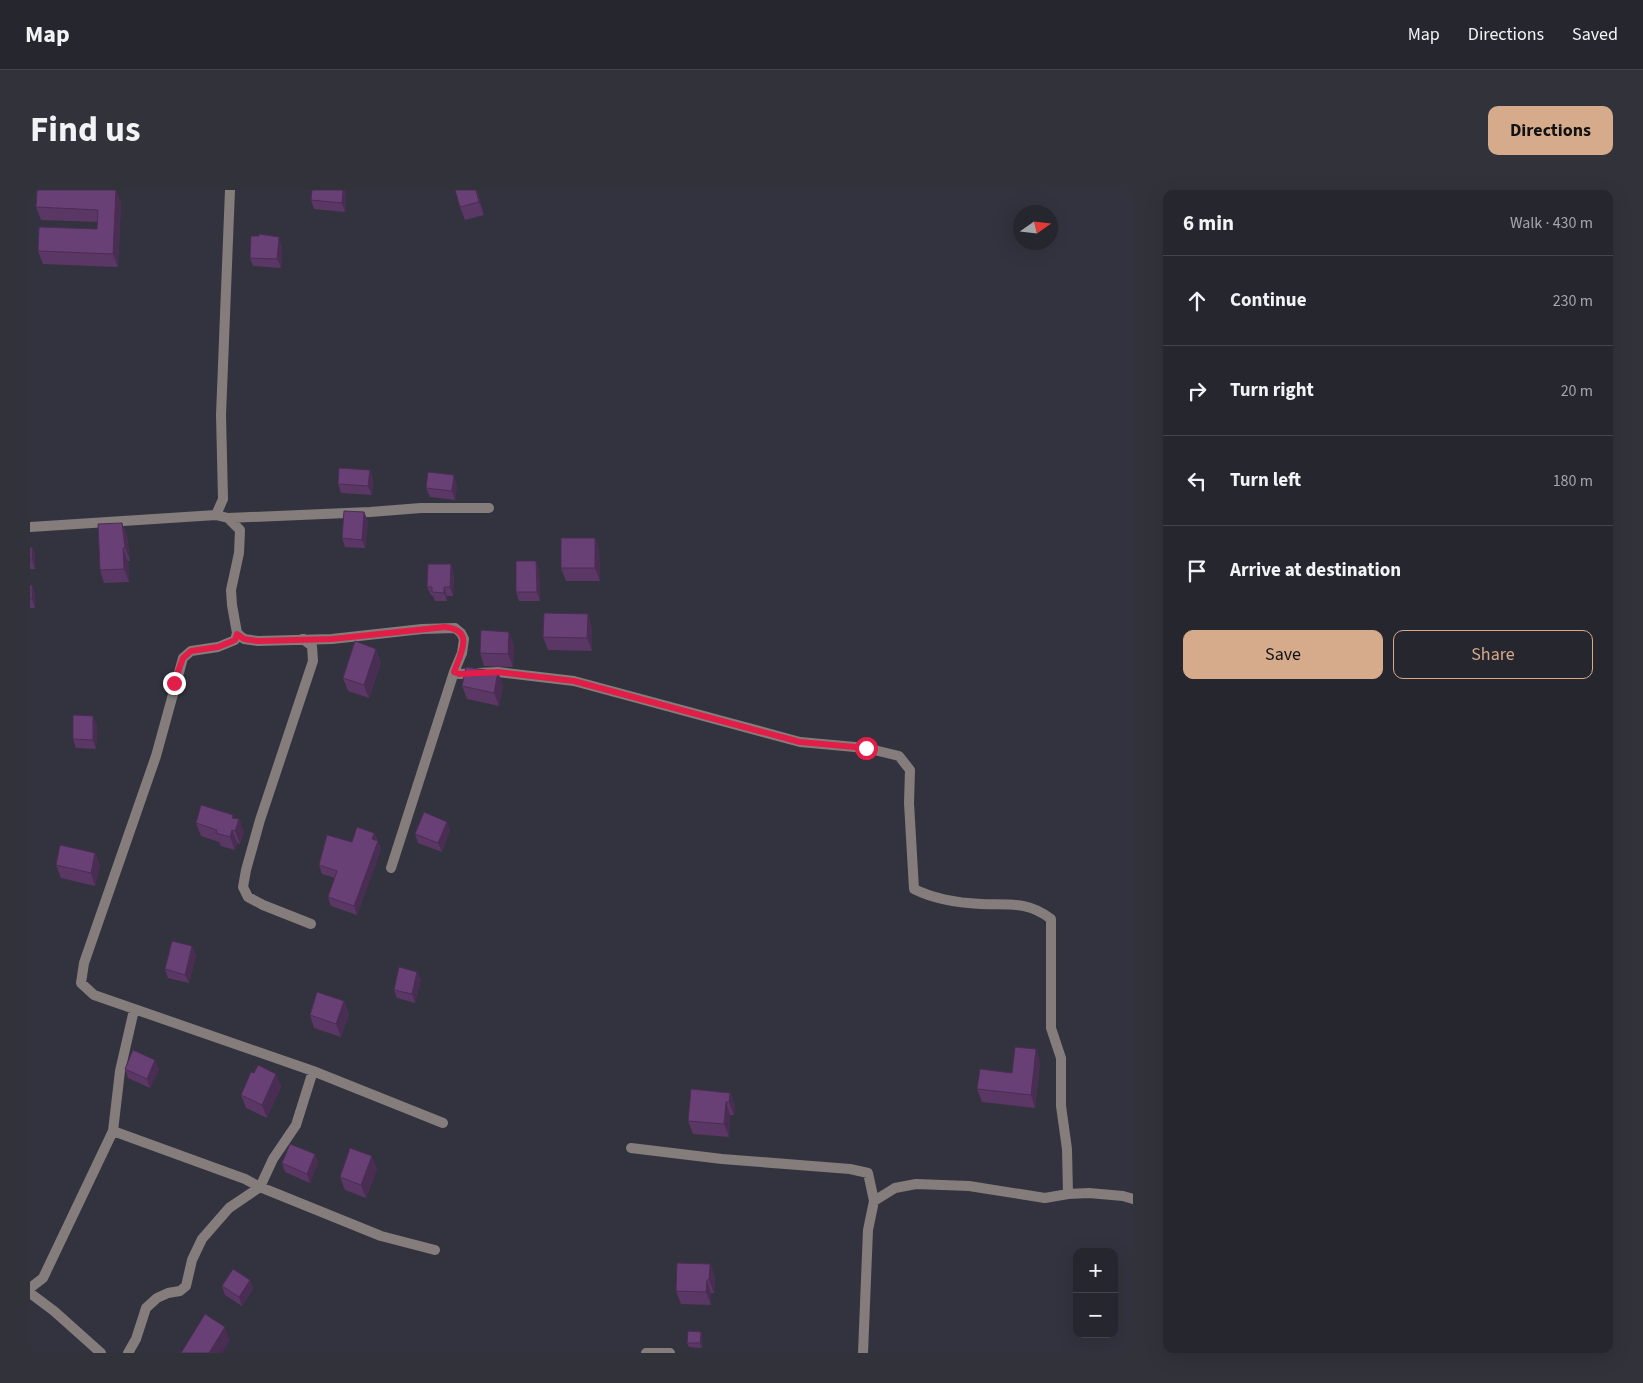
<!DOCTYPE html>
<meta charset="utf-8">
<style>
:root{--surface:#26262f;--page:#32323b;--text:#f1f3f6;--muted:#a4a5aa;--line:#42434b;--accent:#d6ab8b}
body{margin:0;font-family:"Source Sans 3",sans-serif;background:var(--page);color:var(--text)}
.controls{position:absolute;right:15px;bottom:15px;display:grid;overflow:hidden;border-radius:10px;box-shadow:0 5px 20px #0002}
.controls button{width:45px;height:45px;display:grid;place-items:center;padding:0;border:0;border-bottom:1px solid var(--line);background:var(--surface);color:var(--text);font:25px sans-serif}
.compass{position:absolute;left:983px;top:15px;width:45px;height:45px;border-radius:50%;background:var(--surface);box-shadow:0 5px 20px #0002;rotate:76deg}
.stop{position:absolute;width:15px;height:15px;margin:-11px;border:4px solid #e11d48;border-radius:50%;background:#fff}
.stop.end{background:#e11d48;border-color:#fff;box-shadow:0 1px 5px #0008}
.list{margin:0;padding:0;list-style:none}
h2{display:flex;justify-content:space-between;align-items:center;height:65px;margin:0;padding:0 20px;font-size:21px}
h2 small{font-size:16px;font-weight:400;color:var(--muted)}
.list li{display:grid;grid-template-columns:32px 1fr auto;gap:15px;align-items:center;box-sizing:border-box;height:90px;padding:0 20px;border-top:1px solid var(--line)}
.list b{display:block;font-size:19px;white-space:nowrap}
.list em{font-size:16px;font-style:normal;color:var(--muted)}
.actions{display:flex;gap:10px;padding:15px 20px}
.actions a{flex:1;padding:11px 0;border:1px solid var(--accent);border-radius:10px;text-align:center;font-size:18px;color:var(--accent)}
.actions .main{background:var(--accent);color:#111}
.icon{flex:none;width:28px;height:28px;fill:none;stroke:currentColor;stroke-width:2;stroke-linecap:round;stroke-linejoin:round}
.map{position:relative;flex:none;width:1103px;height:1163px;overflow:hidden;border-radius:10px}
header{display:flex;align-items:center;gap:30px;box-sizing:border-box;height:70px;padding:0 25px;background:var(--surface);border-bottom:1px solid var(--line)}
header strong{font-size:24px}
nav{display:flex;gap:28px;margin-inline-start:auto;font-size:18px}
.intro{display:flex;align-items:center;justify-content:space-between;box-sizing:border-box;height:120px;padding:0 30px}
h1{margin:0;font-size:35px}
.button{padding:12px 22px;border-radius:10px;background:var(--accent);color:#111;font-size:18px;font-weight:700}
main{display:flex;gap:30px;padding:0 30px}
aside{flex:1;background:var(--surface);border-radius:10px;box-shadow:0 5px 20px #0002}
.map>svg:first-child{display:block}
</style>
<header>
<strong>Map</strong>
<nav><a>Map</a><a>Directions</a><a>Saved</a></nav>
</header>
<div class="intro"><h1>Find us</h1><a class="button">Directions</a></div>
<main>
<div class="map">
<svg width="1103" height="1163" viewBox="0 0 1103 1163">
<rect width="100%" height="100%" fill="#33333f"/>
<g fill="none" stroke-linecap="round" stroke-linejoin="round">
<path stroke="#847d7b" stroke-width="10" d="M186 325 193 309 191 225 200 0
M198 328 340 322 391 318H459
M0 337 186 325 198 328 210 340 209 363 201 400 202 415 207 443 214 449 228 451 302 449 392 439 425 438 431 443 434 449 432 463 424 482 429 484 468 482 544 491 770 552 836 558 869 566 880 580 879 613 884 699C904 709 929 713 951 714 979 715 998 711 1021 729V838L1031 868V916L1037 959 1038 1004
M207 443 205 450 188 457 161 461 153 468 126 566 54 773 51 793 64 805 283 881 413 933
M273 449 282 456 283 471 230 630 216 680 213 697 218 707 233 715 281 734
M361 678 424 482
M83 941 215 989 230 997 351 1046 405 1060
M601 958 692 969 820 979 838 983 844 1011
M0 1098 13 1088 83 941 90 881 104 820
M0 1103 24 1121 71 1163
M98 1163 106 1149 116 1118 127 1108 138 1103 150 1101 156 1096 162 1070 172 1049 199 1018 230 997 243 969 266 935 283 881
M616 1163H640
M833 1163 838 1040 844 1011 865 998 886 994 939 996 1015 1008 1038 1004 1059 1003 1093 1006 1103 1009"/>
</g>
<path fill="#5a3765" d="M425 0H447L454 25 435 30 430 17Z
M316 3 315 22 284 19 281 10Z
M91 12 88 77 13 74 8 61 67 39V32L11 30 6 17Z
M252 56 251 78 223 76 220 68Z
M340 280 343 289 342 305 311 303 308 294Z
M427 294 425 310 400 307 396 298Z
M334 322 338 331 335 358 315 357 312 348Z
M92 333 97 346 100 371H98L99 392 74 393 70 380Z
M565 348 569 361 570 391H536L531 378Z
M0 357H2L5 365V379H0Z
M509 380 510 411H489L486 402Z
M424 383 423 406H417V411H405L403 406 401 405 397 397Z
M0 395H2L5 404V418H0Z
M562 437V461L518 460 513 447Z
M484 455 483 477 454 476 450 463Z
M351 472 339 508 318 501 313 488Z
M473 495 469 516 437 509 432 496Z
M67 535 66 559 46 558 43 549Z
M203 625 204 628 209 629 214 642 210 654 207 653 205 660 191 656 189 652 171 646 166 633Z
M420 640 412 662 388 653 385 644Z
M344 643 351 659 327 725 301 716 298 707 305 688 292 684 289 675 322 652Z
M65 663 70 676 65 696 31 688 26 675Z
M166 765 159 793 138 788 135 779Z
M387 782 391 790 385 813 367 808 364 800Z
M314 811 319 824 311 847 284 838 280 825Z
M1006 859 1010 872 1005 918 952 912 947 899 982 883Z
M95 879H129L120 898 98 888Z
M224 883 246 884 251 897 237 928 216 918 211 905Z
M700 903 705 916 704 925H700L699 947 663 944 658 931Z
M285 964 288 973 280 993 255 982 252 973Z
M347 979 336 1008 315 1000 310 987Z
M680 1074 685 1087 684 1103H681V1115L651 1114 646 1101Z
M220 1090 223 1099 212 1116 195 1105 192 1096Z
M671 1142 672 1146V1158L659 1157 657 1153Z"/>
<path fill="#4a2d53" d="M86 0 91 12 88 77 83 64Z
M313 0H315L316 3 315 22 312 13Z
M446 0H447L454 25 449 12Z
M249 47 252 56 251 78 247 69Z
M340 280 343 289 342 305 338 296Z
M424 285 427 294 425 310 422 301Z
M334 322 338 331 335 358 332 350Z
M92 333 97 346 100 371 95 358Z
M565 348 569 361 570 391 565 378Z
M2 357 5 365V379L2 370Z
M93 358 98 371 99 392 94 379Z
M506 371 509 380 510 411 507 402Z
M421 374 424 383 423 406 420 397Z
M2 395 5 404V418L2 409Z
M414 397 417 406V411L414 403Z
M558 424 562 437V461L557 448Z
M479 442 484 455 483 477 478 464Z
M346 459 351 472 339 508 334 495Z
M468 482 473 495 469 516 464 503Z
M63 526 67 535 66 559 63 550Z
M203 625 207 636 209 629 214 642 210 654 205 641 202 628Z
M417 632 420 640 412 662 408 653Z
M202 640 207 653 205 660 200 647Z
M344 643 347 652 342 649Z
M348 651 351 659 327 725 324 716Z
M65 663 70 676 65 696 61 683Z
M162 756 166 765 159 793 155 785Z
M387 782 391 790 385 813 382 804Z
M314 811 319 824 311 847 306 834Z
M1006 859 1010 872 1005 918 1001 905Z
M125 870 129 879 120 898 117 889Z
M246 884 251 897 237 928 232 915Z
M700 903 705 916 704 925 699 912Z
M696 912 700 925 699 947 694 934Z
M285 964 288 973 280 993 277 984Z
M342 966 347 979 336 1008 331 995Z
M680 1074 685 1087 684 1103 679 1090Z
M220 1090 223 1099 212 1116 209 1107Z
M677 1090 681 1103V1115L676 1102Z
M195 1137 200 1150 192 1163H179Z
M671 1142 672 1146V1158L670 1153Z"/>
<path fill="#694076" stroke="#4a2d53" d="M7 0H86L83 64 8 61 9 37 67 39 68 20 6 17Z
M282 0H313L312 13 281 10Z
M425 0H446L449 12 430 17Z
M229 44 249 47 247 69 220 68 221 46H229Z
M309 278 340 280 338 296 308 294Z
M398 282 424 285 422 301 396 298Z
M314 321 334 322 332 350 312 348Z
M92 333 95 358H93L94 379 70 380 68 334Z
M531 348H565V378H531Z
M0 357H2V370H0Z
M486 371H506L507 402H486Z
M398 374H421L420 397H414V403L402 402V397H397Z
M0 395H2V409H0Z
M514 423 558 424 557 448 513 447Z
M451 440 479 442 478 464 450 463Z
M325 451 346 459 334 495 313 488Z
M436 477 468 482 464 503 432 496Z
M43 525 63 526V550L43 549Z
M171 615 203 625 202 628 209 629 205 641 202 640 200 647 186 643 187 640 166 633Z
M394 622 417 632 408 653 385 644Z
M327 637 344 643 342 649 348 651 324 716 298 707 307 681 289 675 297 645 322 652Z
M30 655 65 663 61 683 26 675Z
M142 751 162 756 155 785 135 779Z
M369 777 387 782 382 804 364 800Z
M287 802 314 811 306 834 280 825Z
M985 857 1006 859 1001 905 947 899 950 879 982 883Z
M103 860 125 870 117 889 95 879Z
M228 875 246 884 232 915 211 905 221 882 224 883Z
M661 899 700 903 699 912H696L694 934 658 931Z
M260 954 285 964 277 984 252 973Z
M320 958 342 966 331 995 310 987Z
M647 1073 680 1074 679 1090H677L676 1102 646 1101Z
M203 1079 220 1090 209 1107 192 1096Z
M175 1124 195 1137 179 1163H151Z
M658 1141 671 1142 670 1153H657Z"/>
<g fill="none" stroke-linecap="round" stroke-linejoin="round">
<path stroke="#e11d48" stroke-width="6" d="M144 493 153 468 161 461 188 457 205 450 207 444 214 449 228 451 302 449 415 437C445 440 431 463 424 482L429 484 468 482 544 491 770 552 836 558"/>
</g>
</svg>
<div class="controls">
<button>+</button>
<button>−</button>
</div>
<svg class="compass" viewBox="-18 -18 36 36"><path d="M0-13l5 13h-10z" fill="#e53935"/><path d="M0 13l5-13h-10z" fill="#a4a5aa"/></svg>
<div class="stop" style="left:836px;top:558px"></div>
<div class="stop end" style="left:144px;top:493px"></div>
</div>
<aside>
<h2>6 min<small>Walk · 430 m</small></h2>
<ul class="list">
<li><svg class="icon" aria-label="ahead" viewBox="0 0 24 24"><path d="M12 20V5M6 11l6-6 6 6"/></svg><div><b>Continue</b></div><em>230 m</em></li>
<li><svg class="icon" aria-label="right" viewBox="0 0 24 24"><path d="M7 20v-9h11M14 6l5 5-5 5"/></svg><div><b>Turn right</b></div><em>20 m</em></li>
<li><svg class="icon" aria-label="left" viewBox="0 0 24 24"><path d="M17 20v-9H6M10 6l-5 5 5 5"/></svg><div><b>Turn left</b></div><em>180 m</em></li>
<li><svg class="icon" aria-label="arrive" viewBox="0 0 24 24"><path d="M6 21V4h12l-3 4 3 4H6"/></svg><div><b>Arrive at destination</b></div></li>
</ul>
<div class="actions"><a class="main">Save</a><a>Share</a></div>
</aside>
</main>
